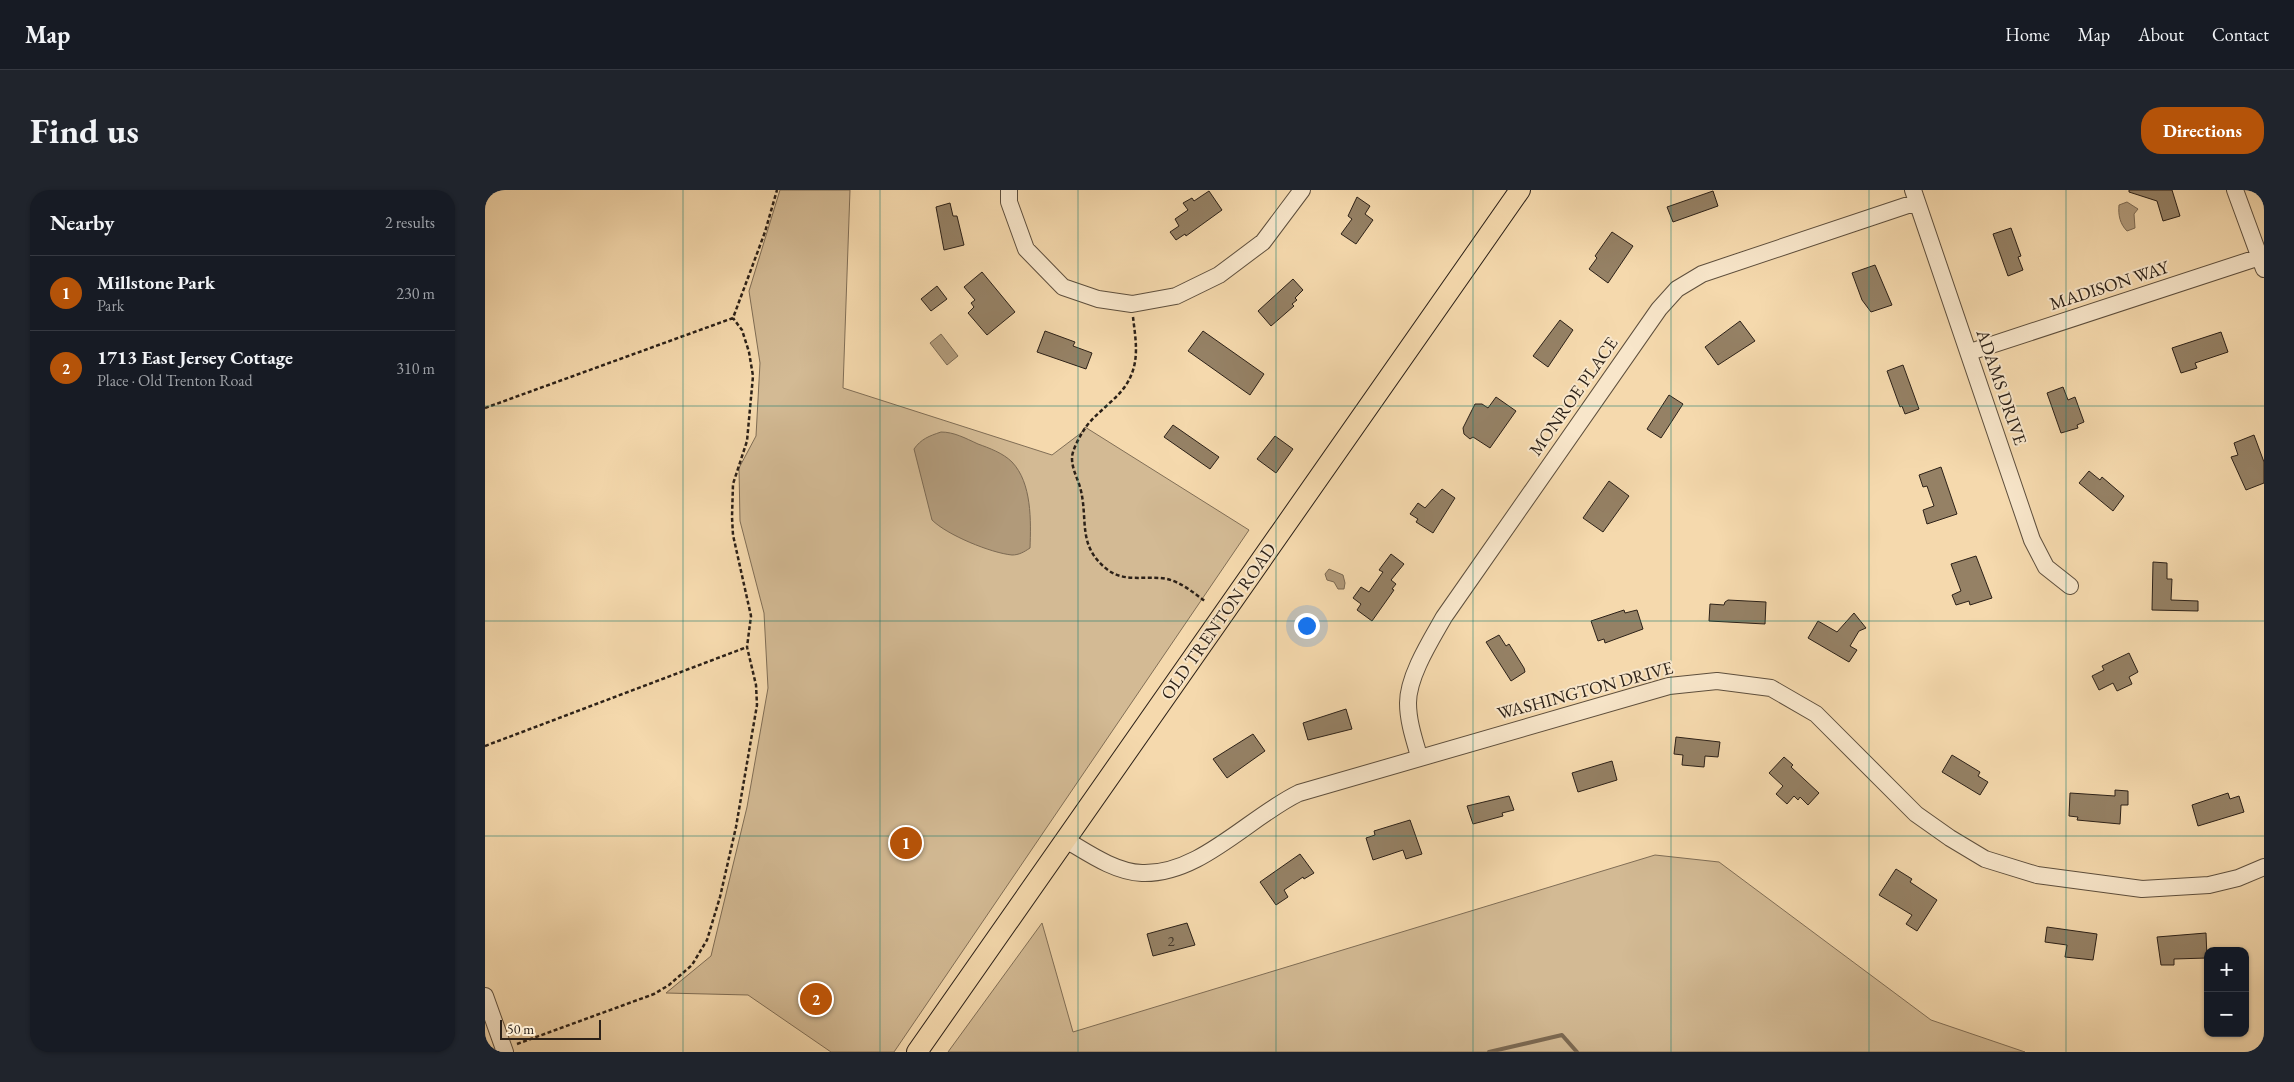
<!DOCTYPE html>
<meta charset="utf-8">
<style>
:root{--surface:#171b24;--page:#20242c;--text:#f1f3f6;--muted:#9ea1a6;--line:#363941;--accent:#b45309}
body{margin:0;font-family:"EB Garamond",serif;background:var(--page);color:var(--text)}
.controls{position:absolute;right:15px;bottom:15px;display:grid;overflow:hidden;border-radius:10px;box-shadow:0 1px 4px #0004}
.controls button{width:45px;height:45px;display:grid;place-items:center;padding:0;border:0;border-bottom:1px solid var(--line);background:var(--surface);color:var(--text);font:25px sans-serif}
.scale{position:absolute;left:15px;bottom:12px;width:101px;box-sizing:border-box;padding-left:5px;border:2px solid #2c2118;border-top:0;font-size:14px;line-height:18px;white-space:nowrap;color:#2c2118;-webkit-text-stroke:4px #f8e6ca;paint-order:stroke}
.you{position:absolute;left:821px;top:435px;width:18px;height:18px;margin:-12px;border:4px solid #fff;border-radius:50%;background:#1a73e8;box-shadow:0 0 0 8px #1a73e833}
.badge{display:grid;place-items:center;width:32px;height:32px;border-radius:50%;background:var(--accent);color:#fff;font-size:16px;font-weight:700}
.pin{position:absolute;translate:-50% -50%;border:2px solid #fff;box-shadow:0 1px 5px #0006}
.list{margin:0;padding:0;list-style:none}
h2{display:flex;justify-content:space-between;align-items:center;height:65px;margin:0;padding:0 20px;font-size:21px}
h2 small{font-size:16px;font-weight:400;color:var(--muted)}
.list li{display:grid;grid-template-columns:32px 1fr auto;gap:15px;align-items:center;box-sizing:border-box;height:75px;padding:0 20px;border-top:1px solid var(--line)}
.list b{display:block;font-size:19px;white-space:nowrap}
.list p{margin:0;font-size:16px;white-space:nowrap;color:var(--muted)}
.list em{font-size:16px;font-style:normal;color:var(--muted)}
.map{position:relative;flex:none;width:1779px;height:862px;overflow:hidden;border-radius:20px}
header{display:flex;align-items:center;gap:30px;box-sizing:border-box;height:70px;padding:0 25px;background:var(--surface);border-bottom:1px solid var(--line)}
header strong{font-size:24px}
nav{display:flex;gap:28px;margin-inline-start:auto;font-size:18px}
.intro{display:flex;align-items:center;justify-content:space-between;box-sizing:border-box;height:120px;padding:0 30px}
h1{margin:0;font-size:35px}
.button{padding:12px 22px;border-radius:20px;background:var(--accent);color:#fff;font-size:18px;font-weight:700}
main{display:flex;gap:30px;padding:0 30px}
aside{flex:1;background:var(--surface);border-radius:20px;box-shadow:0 1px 4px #0004}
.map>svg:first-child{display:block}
</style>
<header>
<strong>Map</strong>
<nav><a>Home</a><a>Map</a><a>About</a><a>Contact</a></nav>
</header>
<div class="intro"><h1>Find us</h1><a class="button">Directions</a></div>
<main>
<aside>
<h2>Nearby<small>2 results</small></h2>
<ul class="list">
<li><span class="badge">1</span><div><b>Millstone Park</b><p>Park</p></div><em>230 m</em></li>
<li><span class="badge">2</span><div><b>1713 East Jersey Cottage</b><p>Place · Old Trenton Road</p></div><em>310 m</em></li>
</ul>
</aside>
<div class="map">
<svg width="1779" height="862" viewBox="0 0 1779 862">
<rect width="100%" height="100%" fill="#f5d9ad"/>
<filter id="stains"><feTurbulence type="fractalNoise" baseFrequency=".004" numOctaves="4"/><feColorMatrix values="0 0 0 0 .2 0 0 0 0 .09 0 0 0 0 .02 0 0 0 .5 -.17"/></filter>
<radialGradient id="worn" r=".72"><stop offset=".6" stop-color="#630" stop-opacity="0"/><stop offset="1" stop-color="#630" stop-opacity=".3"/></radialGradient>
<path fill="#d3ba94" stroke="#806e56" d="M295 0H365L358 198 567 265 596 243 600 237 764 340 409 862H346L263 805 181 803 226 766 262 617 283 498 279 423 255 331 254 278 271 246 275 173 264 101Z
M1170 665 1234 672 1446 830 1540 862H463L557 733 588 842Z"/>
<path fill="#b19a7a" stroke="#7c6a53" d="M1642 12 1653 19 1649 24 1650 38 1642 41C1635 34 1633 25 1634 15Z
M456 144 473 166 462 175 445 153Z
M456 242C469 242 480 248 493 254 504 258 518 263 527 272 547 293 546 331 545 358 539 362 534 365 527 365 506 363 462 345 447 330L429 259C436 249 444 246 456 242Z
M844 379 858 385 860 393 859 399H853L849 392 842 390 840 384Z"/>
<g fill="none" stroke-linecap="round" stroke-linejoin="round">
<path stroke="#7c6a53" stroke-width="4" d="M1004 862 1077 845 1092 862"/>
</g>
<path fill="#958165" stroke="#2c2118" d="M1644 0H1687L1695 26 1678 31 1672 11 1644 2Z
M724 1 737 20 701 46 700 44 691 50 685 42 694 36 690 29 703 20 698 13 707 8 709 11Z
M1228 1 1233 16 1188 32 1182 17Z
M872 7 885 16 880 24 888 30 871 54 856 44 867 29 863 26Z
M465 13 468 26H472L479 55 459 60 451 17Z
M1526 38 1536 66 1533 67 1538 80 1523 86 1508 44Z
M1127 42 1148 56 1123 93 1104 79 1112 68 1110 66Z
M1390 75 1407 115 1386 122 1377 110 1367 83Z
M497 82 530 122 502 145 483 123 489 117 486 113 490 110 479 97Z
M808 89 818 100 810 108 812 110 807 114 809 116 786 136 773 121Z
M452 96 462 109 446 121 436 109Z
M1075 130 1088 140 1063 177 1048 166Z
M1255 131 1270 151 1233 175 1220 157Z
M560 141 590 152 588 156 607 163 601 179 552 162Z
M718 141 779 184 765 205 703 161Z
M1736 142 1743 162 1710 173 1712 178 1696 183 1687 158Z
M1418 175 1434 219 1420 224 1417 216 1415 217 1402 181Z
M1578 197 1583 210 1590 207 1599 232 1592 235 1593 238 1576 243 1562 203Z
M1184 205 1198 214 1176 248 1162 239Z
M1011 207 1031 221 1005 258 988 247 985 249 979 244 978 238 990 214H997L1003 218Z
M688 235 734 267 725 279 679 247Z
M1769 245 1779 272V293L1761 300 1746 267 1753 265 1749 253Z
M790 246 808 259 791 283 772 269Z
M1456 277 1472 324 1442 334 1438 320 1449 316 1442 296 1438 297 1434 285Z
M1604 281 1615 290 1617 287 1639 306 1628 321 1594 293Z
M1124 291 1144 306 1118 342 1098 328Z
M957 299 970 308 948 343 931 332 933 329 925 324 933 313 940 318Z
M906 364 919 374 906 390 911 394 907 399 909 400 887 431 872 420 876 414 868 408 876 397 884 402 898 382 894 380Z
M1491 366 1507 408 1485 415 1484 411 1471 415 1467 405 1476 401 1466 374Z
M1668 372 1682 373V389H1687L1686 410 1713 411V421L1667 420Z
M1243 410 1281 412 1280 434 1224 431 1225 414 1239 415 1240 412Z
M1139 420 1140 423 1152 420 1158 439 1120 453 1119 449 1113 451 1106 431Z
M1369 423 1381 438 1374 441 1365 456 1372 460 1364 472 1323 448 1333 431 1352 442Z
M1014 445 1021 456 1024 454 1039 478 1040 482 1026 491 1001 452Z
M1644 463 1653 482 1644 487 1647 494 1632 501 1628 493 1614 500 1607 486 1619 480 1617 476Z
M861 519 867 539 823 550 818 533Z
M768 544 780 561 742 588 728 569Z
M1191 547 1235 552 1233 567 1220 566 1219 577 1197 575 1198 565 1189 564Z
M1467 565 1495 582 1493 586 1503 592 1495 605 1457 582Z
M1299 567 1308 575 1306 577 1334 603 1323 615 1315 607 1313 610 1309 606 1302 614 1291 604 1298 596 1284 583Z
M1127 571 1132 590 1093 602 1087 583Z
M1630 600 1643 601V615H1636L1635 634 1592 630 1593 627 1584 626 1585 603 1630 606Z
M1743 603 1745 609 1754 606 1759 622 1713 636 1707 615Z
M1024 606 1029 620 1017 623 1018 626 988 634 982 616Z
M925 630 937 664 921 669 918 660 888 670 881 648 890 645 889 641Z
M815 664 829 683 819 689 818 687 799 700 803 707 791 715 775 692Z
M1411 679 1427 689 1425 692 1452 710 1432 741 1421 734 1427 725 1394 705Z
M702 733 710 755 668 766 662 744Z
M1562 737 1612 744 1608 770 1580 767 1582 755 1560 752Z
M1721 743 1722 768 1689 769V775H1676L1672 747Z
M331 799 341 806 331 819 322 812Z"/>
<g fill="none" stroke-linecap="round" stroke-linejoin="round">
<g stroke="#5e4f3d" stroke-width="18">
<path id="minor" d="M524 0V12L541 59 578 97 613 109 647 114 691 106 734 85 778 52 817 0
M1428 0 1547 350 1561 377 1585 396
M1750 0 1779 79
M1485 162 1775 67
M934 566C929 549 923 531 923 513 923 486 946 450 959 427L1174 119 1192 99 1217 84 1432 12
M581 650C603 663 630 682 657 683 715 685 764 627 814 603L1184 496 1232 491 1286 498 1331 524 1431 624 1465 648 1500 669 1552 685 1657 699 1724 695 1753 688 1779 677
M0 806 20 862"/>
</g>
<g stroke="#2c2118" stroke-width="22">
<path id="major" d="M432 862 1035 0"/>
</g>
<path stroke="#2c2118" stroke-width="2.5" stroke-dasharray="4 2.5" stroke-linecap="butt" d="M648 127C650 145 654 165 647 183 638 209 610 220 597 243 593 250 587 261 587 268 587 279 592 287 595 297 604 329 591 356 623 380 640 393 662 385 682 389 696 392 709 403 721 412
M0 218 248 128 280 42 292 0
M0 556 262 457
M32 854 169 804 184 795 207 775 222 750 235 707 251 637 272 515 271 495 262 457 266 426 248 345 247 327 248 294 262 251 268 186 264 162 257 140 248 128"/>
<use href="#minor" stroke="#f8e6ca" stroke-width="16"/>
<use href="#major" stroke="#f5d9ad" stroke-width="20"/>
</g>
<path fill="none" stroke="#0f766e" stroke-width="1" stroke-opacity="0.55" d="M198 0V862M395 0V862M593 0V862M791 0V862M988 0V862M1186 0V862M1384 0V862M1581 0V862M0 216H1779M0 431H1779M0 646H1779"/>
<g text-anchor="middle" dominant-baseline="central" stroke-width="4" stroke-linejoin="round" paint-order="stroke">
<g font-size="15" fill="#46392b">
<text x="686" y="750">2</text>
</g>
<g font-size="18" fill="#2c2118" stroke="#f8e6ca">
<text transform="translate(1624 95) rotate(-18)">MADISON WAY</text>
<text transform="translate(1517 197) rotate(71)">ADAMS DRIVE</text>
<text transform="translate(1088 206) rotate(-55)">MONROE PLACE</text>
<text transform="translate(733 431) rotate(-55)">OLD TRENTON ROAD</text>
<text transform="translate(1100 500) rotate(-15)">WASHINGTON DRIVE</text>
</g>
</g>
<rect width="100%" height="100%" filter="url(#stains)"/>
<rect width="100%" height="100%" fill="url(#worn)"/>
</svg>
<div class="controls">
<button>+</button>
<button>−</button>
</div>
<div class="scale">50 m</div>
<div class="you"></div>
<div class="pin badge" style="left:421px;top:653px">1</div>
<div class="pin badge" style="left:331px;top:809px">2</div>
</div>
</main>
